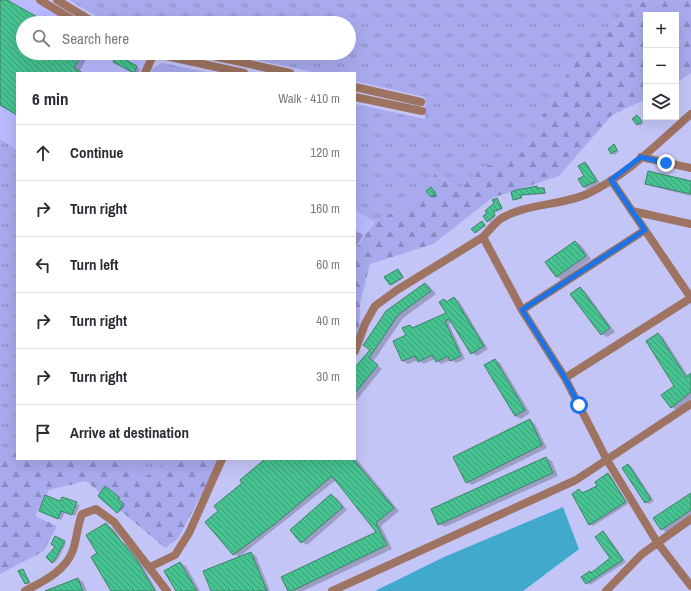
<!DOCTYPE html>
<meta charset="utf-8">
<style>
:root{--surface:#fff;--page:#f2f2f3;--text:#2b2b33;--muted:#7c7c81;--line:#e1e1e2}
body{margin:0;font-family:"Archivo Narrow",sans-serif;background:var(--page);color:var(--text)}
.controls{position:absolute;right:12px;top:12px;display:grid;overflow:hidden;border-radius:0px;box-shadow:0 4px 16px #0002}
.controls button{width:36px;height:36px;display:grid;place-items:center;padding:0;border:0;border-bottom:1px solid var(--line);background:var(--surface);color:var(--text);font:20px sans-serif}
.stop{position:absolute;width:12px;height:12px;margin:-9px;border:3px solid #1a73e8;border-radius:50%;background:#fff}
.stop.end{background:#1a73e8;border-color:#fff;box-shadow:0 1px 4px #0008}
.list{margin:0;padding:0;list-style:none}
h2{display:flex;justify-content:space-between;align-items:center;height:52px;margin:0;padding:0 16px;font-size:17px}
h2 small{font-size:13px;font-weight:400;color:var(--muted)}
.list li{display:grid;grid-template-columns:26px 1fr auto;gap:12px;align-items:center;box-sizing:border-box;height:56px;padding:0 16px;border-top:1px solid var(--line)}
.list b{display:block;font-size:15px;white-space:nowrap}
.list em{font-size:13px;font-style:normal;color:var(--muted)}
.icon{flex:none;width:22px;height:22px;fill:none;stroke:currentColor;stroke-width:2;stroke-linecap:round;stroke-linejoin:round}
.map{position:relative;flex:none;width:691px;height:591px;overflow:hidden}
.search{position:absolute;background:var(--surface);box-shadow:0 4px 16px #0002;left:16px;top:16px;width:340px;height:44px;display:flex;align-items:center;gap:10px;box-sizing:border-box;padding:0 14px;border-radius:22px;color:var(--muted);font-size:15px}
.panel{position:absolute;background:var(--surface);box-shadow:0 4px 16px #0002;left:16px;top:72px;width:340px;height:388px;border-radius:0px}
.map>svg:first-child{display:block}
</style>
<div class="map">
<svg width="691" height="591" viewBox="0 0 691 591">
<defs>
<pattern id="grass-tufts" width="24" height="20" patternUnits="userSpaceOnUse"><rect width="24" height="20" fill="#a9aaee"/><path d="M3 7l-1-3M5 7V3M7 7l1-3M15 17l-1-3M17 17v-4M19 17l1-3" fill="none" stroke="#898ac1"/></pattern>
<pattern id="forest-firs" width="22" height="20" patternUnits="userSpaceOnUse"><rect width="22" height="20" fill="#a9aaee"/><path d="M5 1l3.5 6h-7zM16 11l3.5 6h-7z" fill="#898ac1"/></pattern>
<pattern id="building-back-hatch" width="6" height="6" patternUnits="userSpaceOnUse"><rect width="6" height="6" fill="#47c391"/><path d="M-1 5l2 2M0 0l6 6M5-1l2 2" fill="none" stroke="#3a9e77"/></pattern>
</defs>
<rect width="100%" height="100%" fill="#c3c5f7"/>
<path fill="#b9baff" d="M0 0H34L75 23H23V53H128L153 68 150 73H17V150L0 139Z
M355 210 375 222 355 254Z"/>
<path fill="url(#grass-tufts)" d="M69 0H644L625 12 579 55 517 158 479 168 460 189 435 174 414 201 375 222 355 210V104L425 119V97L355 81V73H317L225 53H349V23H108Z
M162 63 210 73H150L153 68Z
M0 139 17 150V453L0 449Z
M119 459H163L161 466 143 478Z"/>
<path fill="url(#forest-firs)" d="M644 0H691V73L676 83V15H646V99L612 115 559 176 492 198 433 244 370 264 360 302 359 343 355 346V250L375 222 414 201 435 174 460 189 479 168 517 158 579 55 625 12Z
M0 449 17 453V459H119L143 478 161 466 163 459H220L178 539 165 548 86 481 49 490 35 516 57 526 44 551 0 574Z"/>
<path fill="#41aacc" d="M563 507 579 549 523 591H375L444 557Z"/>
<path fill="#0003" d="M0 0H5L46 23H23V53H90L79 72 81 73H17V114L0 104Z
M118 64 137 67 140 69 138 73H136Z
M637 116 644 123 640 126 633 119Z
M614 146 619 151 615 155 612 153Z
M585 163 588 165 600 183 587 189 583 187 585 176Z
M691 182V196L651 186 646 183Z
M431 188 437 196 434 198 431 197Z
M525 188 544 189 546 194 522 195V199H514L512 193Z
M497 199 503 209 494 213 496 216 490 222 488 221Z
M483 223 486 226 476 233Z
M355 230 363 235 355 249Z
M576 242 581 245 591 259 562 280 556 277Z
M398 270 404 278 393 285 391 284Z
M425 284 430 287 436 294 403 318 373 362 382 369 355 402V369L371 349 387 311Z
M580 288 585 291 615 332 607 337 602 334Z
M454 298 459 301 488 349 477 356 472 353 453 322 449 324 465 359 456 363 451 360 441 364 435 359 424 364 418 360 408 364 403 361 395 341 407 336 410 326 414 328 447 313 444 300 447 302Z
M658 334 663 337 688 376 691 374V399L677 410 672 407 675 386Z
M495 360 500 363 530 413 521 419 515 416Z
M530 420 535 424 547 448 472 485 467 482Z
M355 457 399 511 381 526 392 549 303 591H289L378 532 336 480 239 557 234 554 219 511 266 459H355Z
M546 458 552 461 558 476 445 527 439 524Z
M628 465 632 467 654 501 649 504 645 502Z
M608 474 611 476 628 504 593 526 590 524 579 490 583 494 599 486Z
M107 489 121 498 119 500 125 506 119 513Z
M691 494V517L667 533 662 529Z
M331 495 337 498 347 510 307 545 302 542Z
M61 502 80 505 75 516 65 512 61 520 43 512Z
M106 524 115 530 122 542 126 544 141 563 157 591H112L98 554Z
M603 532 606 534 626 562 590 585 583 577 590 572 592 573 611 558Z
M55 537 66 543 58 559 54 563 52 562 57 547Z
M251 553 256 556 270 591H212Z
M180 563 186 566 200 591H177Z
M23 570 31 583 28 585 26 583Z
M78 579 83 582 87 591H47Z"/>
<path fill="url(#building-back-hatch)" stroke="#3c8264" d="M0 0H7L48 23H23V53H83L74 68 83 73H17V115L0 105Z
M116 55 137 66 134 73 113 62Z
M637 115 642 121 637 125 632 119Z
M614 144 617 150 611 154 608 149Z
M585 162 597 181 583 187 578 179 584 176 578 166Z
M648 171 691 181V194L645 184Z
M537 186V188H544L545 193 521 195V198L513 200 511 192 516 190Z
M431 187 436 194 431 197 426 191Z
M497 198 502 208 493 212 495 215 487 222 483 216 487 213 485 211 494 203 492 200Z
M482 221 485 225 475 233 471 229Z
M575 241 586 256 556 277 545 262Z
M398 269 403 277 390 285 384 277Z
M425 283 431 291 398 315 369 358 378 365 355 393V367L370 350 363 345 364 344 386 311Z
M580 287 610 328 601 335 570 294Z
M454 297 484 346 471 354 449 319 445 321 461 356 450 361 448 356 436 362 432 355 418 362 415 356 402 361 393 341 406 335 402 328 410 325 412 328 446 313 439 302 444 299 446 302Z
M658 333 686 377 691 373V392L671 408 661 395 674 386 646 341Z
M495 359 525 410 515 416 484 365Z
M530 419 542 445 466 483 453 457Z
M546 457 553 473 438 525 431 509Z
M265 459H353L394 508 376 523 387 545 292 591H288L281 577 376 532 332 476 276 523 233 555 205 522 218 511 214 506 242 483 240 480Z
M628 464 651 499 645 503 622 468Z
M608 473 626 502 589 525 572 494 579 489 582 493 597 486 595 482Z
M105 486 119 497 118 499 124 504 117 513 98 496Z
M691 493V510L661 530 653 518Z
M331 494 343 507 301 543 290 530Z
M45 495 60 501 62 497 77 502 72 515 61 511 58 519 39 511Z
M106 523 136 559 155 591H111L91 557 97 553 86 535Z
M603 531 623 560 586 584 581 577 590 571 591 573 610 558 595 537Z
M55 536 65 541 56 558 52 563 46 557 55 547 51 544Z
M251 552 267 591H211L203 571Z
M180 562 197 591H176L164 571Z
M23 569 29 582 25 584 18 571Z
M78 578 83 591H45Z"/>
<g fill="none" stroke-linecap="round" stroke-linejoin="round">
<path stroke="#9e7362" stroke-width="8" d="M40 0 78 23
M57 0 95 23
M152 53 244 73
M199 53 290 73
M145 73 154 53
M355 87 421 102
M355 97 422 111
M691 114C659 142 626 176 587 194 560 206 528 203 502 218 495 222 489 231 483 237L522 310 565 378 607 460 657 542 691 586
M641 157 691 168
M611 180 691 298
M632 211 691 224
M522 310 645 230
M355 351 365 324 375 306 397 290 483 237
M565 378 691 298
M150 567 175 555 189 533 222 459
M25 591C42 582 66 571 73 550 77 538 77 527 82 514L96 509 114 522 167 591
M332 591 576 480 691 404
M606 591 642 554 691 519"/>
</g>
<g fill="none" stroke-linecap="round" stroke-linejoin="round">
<path stroke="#1a73e8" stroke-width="5" d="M579 405 565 378 522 310 645 230 611 180 641 157 666 163"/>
</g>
</svg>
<div class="controls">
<button>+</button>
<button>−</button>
<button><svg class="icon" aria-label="layers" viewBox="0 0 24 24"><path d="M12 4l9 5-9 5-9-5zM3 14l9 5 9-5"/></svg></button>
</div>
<div class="stop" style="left:579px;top:405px"></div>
<div class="stop end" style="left:666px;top:163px"></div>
<div class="search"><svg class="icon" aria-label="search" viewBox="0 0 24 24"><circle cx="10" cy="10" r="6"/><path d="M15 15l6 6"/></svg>Search here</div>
<section class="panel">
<h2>6 min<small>Walk · 410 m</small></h2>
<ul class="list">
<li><svg class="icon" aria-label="ahead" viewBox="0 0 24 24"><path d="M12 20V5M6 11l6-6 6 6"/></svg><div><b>Continue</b></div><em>120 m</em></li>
<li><svg class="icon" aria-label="right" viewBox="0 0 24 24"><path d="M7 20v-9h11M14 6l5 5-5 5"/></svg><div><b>Turn right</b></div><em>160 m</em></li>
<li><svg class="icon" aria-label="left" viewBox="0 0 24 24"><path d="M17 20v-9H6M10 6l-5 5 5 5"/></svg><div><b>Turn left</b></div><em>60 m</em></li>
<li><svg class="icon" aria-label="right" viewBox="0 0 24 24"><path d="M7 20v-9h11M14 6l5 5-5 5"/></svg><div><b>Turn right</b></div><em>40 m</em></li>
<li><svg class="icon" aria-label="right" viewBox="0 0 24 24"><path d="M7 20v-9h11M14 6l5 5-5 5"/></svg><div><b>Turn right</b></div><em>30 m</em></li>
<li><svg class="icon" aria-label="arrive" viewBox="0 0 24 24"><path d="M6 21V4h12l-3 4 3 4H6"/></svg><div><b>Arrive at destination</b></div></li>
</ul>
</section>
</div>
